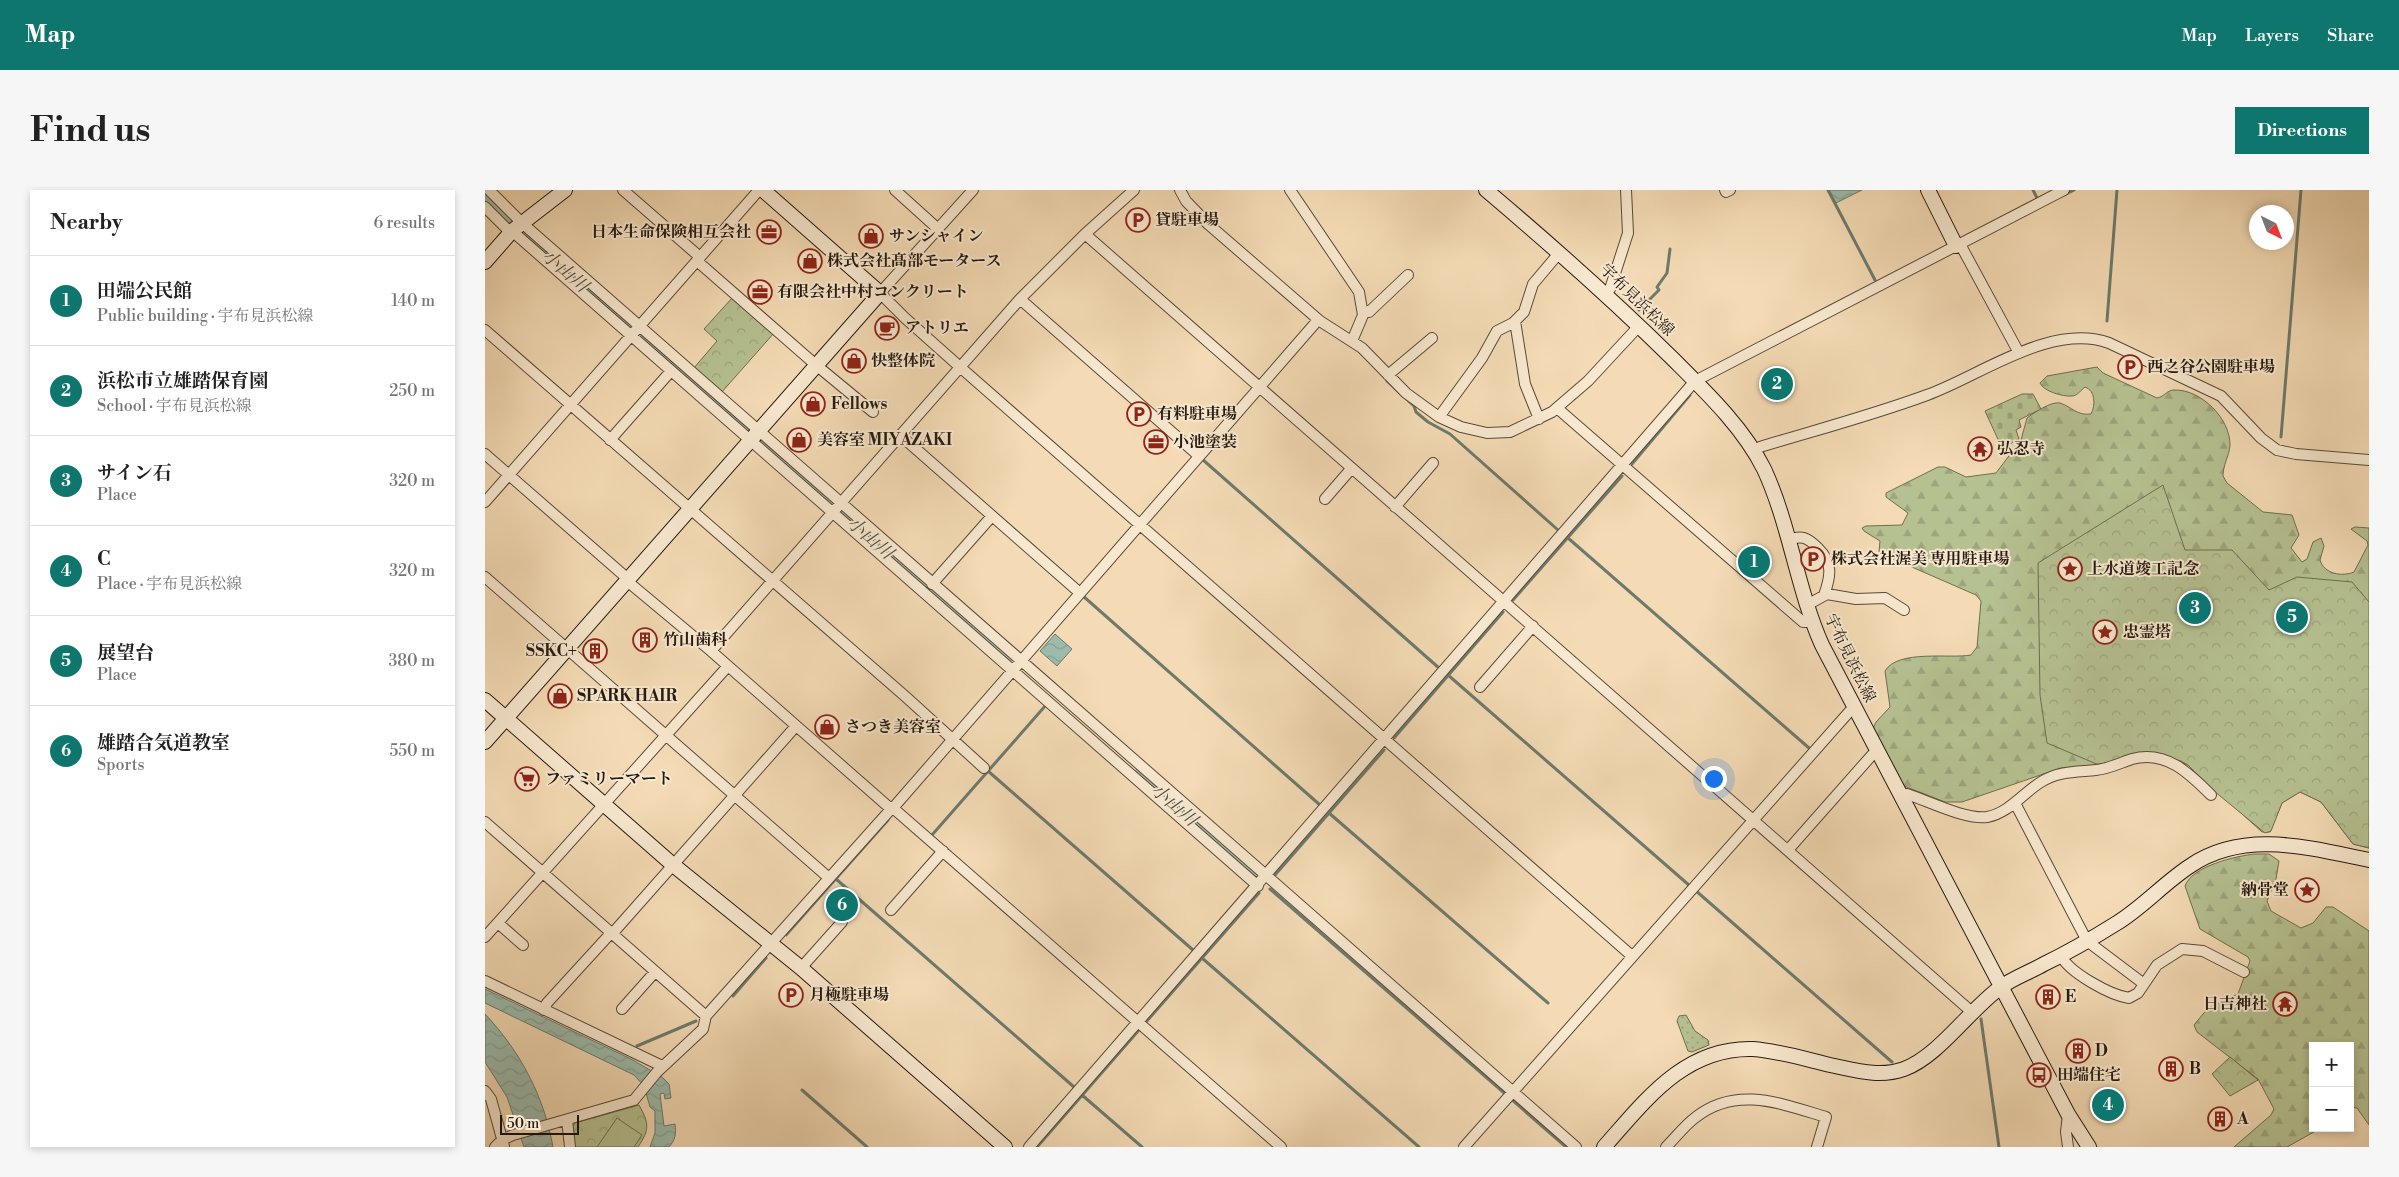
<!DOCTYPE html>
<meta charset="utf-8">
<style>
:root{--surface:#fff;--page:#f6f6f6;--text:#222;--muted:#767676;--line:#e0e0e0;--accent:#0f766e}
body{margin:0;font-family:"Libre Bodoni","Noto Serif JP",serif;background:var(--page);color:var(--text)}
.controls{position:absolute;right:15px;bottom:15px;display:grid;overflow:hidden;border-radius:0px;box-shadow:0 2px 8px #0003}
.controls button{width:45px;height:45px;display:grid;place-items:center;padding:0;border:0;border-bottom:1px solid var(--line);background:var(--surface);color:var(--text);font:25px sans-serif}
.compass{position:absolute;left:1764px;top:15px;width:45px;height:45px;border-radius:50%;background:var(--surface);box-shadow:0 2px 8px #0003;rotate:138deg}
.scale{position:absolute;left:15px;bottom:12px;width:79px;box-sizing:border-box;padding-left:5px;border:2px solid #251a10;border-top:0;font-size:14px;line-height:18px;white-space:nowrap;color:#251a10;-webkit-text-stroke:4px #f8e8cf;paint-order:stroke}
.you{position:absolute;left:1228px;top:588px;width:18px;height:18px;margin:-12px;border:4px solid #fff;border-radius:50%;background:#1a73e8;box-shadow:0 0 0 8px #1a73e833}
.badge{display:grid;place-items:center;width:32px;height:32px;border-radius:50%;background:var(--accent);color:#fff;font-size:16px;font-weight:700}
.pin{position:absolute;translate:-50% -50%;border:2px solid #fff;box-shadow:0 1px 5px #0006}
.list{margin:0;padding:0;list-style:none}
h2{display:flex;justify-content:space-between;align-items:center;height:65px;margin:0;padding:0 20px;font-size:21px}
h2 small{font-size:16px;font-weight:400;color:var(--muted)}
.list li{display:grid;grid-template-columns:32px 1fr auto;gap:15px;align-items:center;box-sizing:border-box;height:90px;padding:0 20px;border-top:1px solid var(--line)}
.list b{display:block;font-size:19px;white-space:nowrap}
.list p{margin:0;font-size:16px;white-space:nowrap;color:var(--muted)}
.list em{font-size:16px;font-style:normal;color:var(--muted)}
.map{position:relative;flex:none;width:1884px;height:957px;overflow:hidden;border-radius:0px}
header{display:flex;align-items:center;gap:30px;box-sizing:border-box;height:70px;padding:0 25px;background:var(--accent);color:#fff}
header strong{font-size:24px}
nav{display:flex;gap:28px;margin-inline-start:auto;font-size:18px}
.intro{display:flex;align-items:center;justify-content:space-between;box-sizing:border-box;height:120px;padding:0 30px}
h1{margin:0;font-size:35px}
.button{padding:12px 22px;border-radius:0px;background:var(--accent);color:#fff;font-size:18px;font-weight:700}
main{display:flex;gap:30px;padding:0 30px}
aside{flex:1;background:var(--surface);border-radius:0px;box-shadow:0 2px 8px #0003}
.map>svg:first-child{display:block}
</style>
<header>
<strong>Map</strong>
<nav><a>Map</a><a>Layers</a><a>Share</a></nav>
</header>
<div class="intro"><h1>Find us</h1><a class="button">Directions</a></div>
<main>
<aside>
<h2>Nearby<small>6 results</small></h2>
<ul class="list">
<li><span class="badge">1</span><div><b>田端公民館</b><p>Public building · 宇布見浜松線</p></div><em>140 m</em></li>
<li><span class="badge">2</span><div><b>浜松市立雄踏保育園</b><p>School · 宇布見浜松線</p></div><em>250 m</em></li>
<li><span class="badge">3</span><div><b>サイン石</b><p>Place</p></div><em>320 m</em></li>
<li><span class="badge">4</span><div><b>C</b><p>Place · 宇布見浜松線</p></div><em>320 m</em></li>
<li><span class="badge">5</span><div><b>展望台</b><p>Place</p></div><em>380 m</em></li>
<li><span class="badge">6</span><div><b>雄踏合気道教室</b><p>Sports</p></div><em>550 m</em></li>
</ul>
</aside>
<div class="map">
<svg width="1884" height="957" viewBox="0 0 1884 957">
<defs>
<pattern id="grass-dots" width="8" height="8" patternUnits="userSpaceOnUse" patternTransform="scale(1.25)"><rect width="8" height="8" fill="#b6c191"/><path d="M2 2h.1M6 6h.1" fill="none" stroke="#9ca57c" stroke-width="1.8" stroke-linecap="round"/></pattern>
<pattern id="forest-firs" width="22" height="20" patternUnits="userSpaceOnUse" patternTransform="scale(1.25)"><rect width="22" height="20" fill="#b6c191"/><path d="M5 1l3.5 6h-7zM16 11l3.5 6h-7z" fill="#9ca57c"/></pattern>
<pattern id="cemetery-stones" width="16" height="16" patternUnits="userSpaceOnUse" patternTransform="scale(1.25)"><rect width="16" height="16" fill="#b6c191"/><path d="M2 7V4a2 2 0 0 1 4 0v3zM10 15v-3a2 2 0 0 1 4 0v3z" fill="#9ca57c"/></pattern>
<pattern id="park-crowns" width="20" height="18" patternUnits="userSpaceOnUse" patternTransform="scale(1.25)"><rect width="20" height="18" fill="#b6c191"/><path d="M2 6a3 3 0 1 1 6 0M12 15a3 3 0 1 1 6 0" fill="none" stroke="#9ca57c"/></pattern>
<pattern id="water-waves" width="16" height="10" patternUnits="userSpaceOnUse" patternTransform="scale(1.25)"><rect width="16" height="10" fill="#9cbbac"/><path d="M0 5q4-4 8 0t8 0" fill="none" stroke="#86a093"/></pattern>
</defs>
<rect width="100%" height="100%" fill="#f4dbb5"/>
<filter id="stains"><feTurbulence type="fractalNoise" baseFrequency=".004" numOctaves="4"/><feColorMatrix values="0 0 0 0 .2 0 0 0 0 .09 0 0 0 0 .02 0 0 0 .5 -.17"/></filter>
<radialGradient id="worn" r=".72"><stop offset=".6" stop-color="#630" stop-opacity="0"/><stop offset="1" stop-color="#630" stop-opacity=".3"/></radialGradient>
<path fill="url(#grass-dots)" stroke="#6e6e50" d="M1201 825 1210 841 1223 850 1224 855 1207 862 1203 861 1192 831 1194 826Z"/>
<path fill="url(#forest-firs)" stroke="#6e6e50" d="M1612 177 1618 183 1672 208C1679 207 1682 200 1689 200 1716 199 1746 229 1745 256 1744 266 1738 275 1738 286L1742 293 1778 322 1807 325 1814 345 1806 358 1817 372 1822 369 1828 352 1836 348 1839 356 1835 370C1839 384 1857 387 1869 382L1883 355 1882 351 1866 339 1870 337 1884 338V658L1868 654 1836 612 1815 602 1797 613 1785 642H1777L1703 575 1676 565H1646L1614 575 1576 578 1477 612H1460L1419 596 1388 539 1391 532 1405 517 1400 481C1413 459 1465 469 1486 465L1492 457 1496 411 1491 405 1397 364 1394 362 1395 351 1379 341 1377 338 1381 336 1417 335 1423 323 1401 307V303L1453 277H1460L1481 287 1511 283 1536 250 1542 228C1549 223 1566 211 1575 213 1587 217 1592 226 1606 224 1611 215 1610 200 1600 197 1596 200 1592 206 1587 206 1578 207 1558 201 1555 193L1562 186Z
M1770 664H1784L1794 671 1791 689 1782 711 1786 721 1816 738 1828 733 1841 717H1848L1884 741V935L1872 918 1865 917V856H1828V938H1836L1802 957H1749L1786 925 1789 919 1773 889 1712 842 1709 835 1723 818 1753 804 1765 771 1763 767 1715 739 1700 696C1707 676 1751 666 1770 664Z"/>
<path fill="url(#cemetery-stones)" stroke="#6e6e50" d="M1537 204H1548L1556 219 1534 230 1536 237 1531 240 1534 249 1517 258 1500 221Z"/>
<path fill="url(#park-crowns)" stroke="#6e6e50" d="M248 107 289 143 236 203 208 179 232 151 219 139Z
M1678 295 1700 360H1747L1784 400 1812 387 1867 392 1884 412V658L1868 654 1836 612 1815 602 1797 613 1786 641 1780 643 1729 601 1703 575 1696 571 1676 565H1646L1614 575 1562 553 1555 505 1553 373Z
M1745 867 1773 890 1745 906 1727 884Z
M154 915C164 933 165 939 153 957H89L87 937 90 933Z"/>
<path fill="#b6c191" stroke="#6e6e50" d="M132 928 157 945 149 957H112Z"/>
<path fill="url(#water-waves)" stroke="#6c7b6e" d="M1344 0H1377L1351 13Z
M570 444 587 459 572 476 555 461Z
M0 799 146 869 177 887 184 894 186 908 180 909 179 903 175 904 179 936 190 934C191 944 191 949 184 957H165L170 943V921L165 917 159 896 149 885 0 813Z
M0 824C35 861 59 906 68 957H39L22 907 0 872Z"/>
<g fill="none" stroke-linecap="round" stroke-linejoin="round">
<path stroke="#6c7b6e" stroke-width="3" d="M1343 0 1390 90
M1548 0 1552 8
M1579 5 1589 0
M1154 120 1174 100 1172 97 1182 83 1185 59
M1622 131 1632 0
M902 191 929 216 931 222 943 232 965 244 1073 340
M1796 247 1816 0
M717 269 954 478
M1147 274 1205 205
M1083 348 1324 558
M598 406 835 615
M1028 410 1137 286
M963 485 1205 696
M909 548 1018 422
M503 581 708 760
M844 623 1063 813
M447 645 561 515
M790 685 899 560
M351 689 589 897
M785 699 1081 957
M1210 700 1407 872
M301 745 403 630
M717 768 934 957
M248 806 281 768
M1496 829 1514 957
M661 832 774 703
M152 856 211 831
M317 900 382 957
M597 905 657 957
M552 957 654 840"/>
<path stroke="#9cbbac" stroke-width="19" d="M0 5 38 43 519 467
M656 587 772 688"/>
<g stroke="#594a39" stroke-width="12">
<path id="street" d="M4 0 37 33 1091 957
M138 0 215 67
M410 0 452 38
M488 0 395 103 420 128 475 177 1147 766
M695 0 701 11 723 34 835 131 877 158 921 203 954 227 976 237 1002 243 1025 242 1067 222 1103 191 1154 136
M805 0 874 102 878 125 867 151
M1240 0 1241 2 1245 0
M0 17 26 43
M27 41 773 696
M600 44 1488 823
M1475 54 1534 163
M212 71 331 175 388 222
M1121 103 1125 99 1143 43 1141 0
M535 109 714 266
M878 121 884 122 923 85
M1030 131 1040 194 1054 229
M0 140 421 507 499 578
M903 185 947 148
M1072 218 1318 432H1327
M954 227 997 168 1012 141 1028 133 1039 122 1048 94 1075 62
M415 245 595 403
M125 250 186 181
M1269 261 1275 257C1331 240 1388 225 1442 205 1495 186 1566 132 1624 153L1736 206 1776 248 1792 260 1811 264 1884 270
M0 264 143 389
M840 309 866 279
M0 312 274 0
M910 317 948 273
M1302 350C1317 345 1322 347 1333 358 1348 373 1346 386 1339 405
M0 387 344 688
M142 391 226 461 406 619 408 618 796 957
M447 394 507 326
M1322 415 1342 404 1371 409 1400 408 1419 420
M226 461 535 109 600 44 649 0
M995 497 1048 436
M1417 606 1422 604C1443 611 1481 630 1502 627 1524 623 1538 603 1556 592 1573 581 1591 582 1611 580 1623 579 1635 573 1647 569 1681 560 1704 583 1726 605
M1530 613 1602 751 1659 794
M408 618 833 130
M0 632 221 826
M1303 660 1387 565 1393 562
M406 720 458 661
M13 733 38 755
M127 744 311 536
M0 747 243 476
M1576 766C1585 783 1625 805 1644 808L1653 803 1672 775 1697 759 1718 761 1759 782
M316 778 357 732
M0 791 177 876
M137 819 170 782
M59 820 62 813 126 743
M0 901 6 909 19 956
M82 930 85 957
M10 957 17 950 28 945 149 910 172 882 218 839 221 826 406 619
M544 957 1210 191 1579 0
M979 957 1364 522 1370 518
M1181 957C1191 947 1200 935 1211 927 1252 895 1297 914 1341 927L1332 957
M1583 957 1581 942 1583 924"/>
</g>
<g stroke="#251a10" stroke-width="16">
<path id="secondary" d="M1001 0C1065 54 1127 109 1187 168 1220 201 1258 237 1279 279 1305 335 1312 399 1337 455L1583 924 1604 957
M1443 0 1471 56
M0 72 27 41 80 0
M0 510 187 674 316 778 520 957
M0 552 395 103 278 0
M1119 957C1160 911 1199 857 1268 859 1294 861 1320 869 1345 875 1370 880 1394 888 1419 879 1454 866 1485 819 1516 797 1528 788 1545 782 1559 774 1584 762 1608 748 1632 733 1658 717 1679 693 1705 676 1759 639 1825 658 1884 670"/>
</g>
<use href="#street" stroke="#f8e8cf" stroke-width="10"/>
<use href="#secondary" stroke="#f8e8cf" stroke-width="14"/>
</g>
<defs>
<g id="parking-ring" transform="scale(1.25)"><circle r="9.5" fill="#f8e8cf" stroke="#8f2418" stroke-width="1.5"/><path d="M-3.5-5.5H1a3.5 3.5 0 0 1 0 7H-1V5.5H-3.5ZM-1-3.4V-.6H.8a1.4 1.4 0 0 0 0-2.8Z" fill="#8f2418"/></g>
<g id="office-ring" transform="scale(1.25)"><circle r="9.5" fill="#f8e8cf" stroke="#8f2418" stroke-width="1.5"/><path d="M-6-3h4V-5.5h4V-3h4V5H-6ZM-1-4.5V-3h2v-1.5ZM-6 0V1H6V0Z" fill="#8f2418"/></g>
<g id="shop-ring" transform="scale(1.25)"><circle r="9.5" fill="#f8e8cf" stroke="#8f2418" stroke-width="1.5"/><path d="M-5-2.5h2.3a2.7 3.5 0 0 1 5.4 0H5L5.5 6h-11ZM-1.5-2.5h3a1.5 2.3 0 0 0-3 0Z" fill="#8f2418"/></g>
<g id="cafe-ring" transform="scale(1.25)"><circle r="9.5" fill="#f8e8cf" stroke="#8f2418" stroke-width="1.5"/><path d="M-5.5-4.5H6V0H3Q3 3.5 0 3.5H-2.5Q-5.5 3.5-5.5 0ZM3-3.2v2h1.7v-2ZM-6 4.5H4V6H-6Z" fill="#8f2418"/></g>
<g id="temple-ring" transform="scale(1.25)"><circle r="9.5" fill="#f8e8cf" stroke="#8f2418" stroke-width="1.5"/><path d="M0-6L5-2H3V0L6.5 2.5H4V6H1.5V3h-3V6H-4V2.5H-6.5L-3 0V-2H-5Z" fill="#8f2418"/></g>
<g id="sight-ring" transform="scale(1.25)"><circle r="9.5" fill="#f8e8cf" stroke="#8f2418" stroke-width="1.5"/><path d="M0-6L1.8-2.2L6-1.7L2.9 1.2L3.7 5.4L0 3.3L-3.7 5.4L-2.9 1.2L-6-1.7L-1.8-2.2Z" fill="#8f2418"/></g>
<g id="building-ring" transform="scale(1.25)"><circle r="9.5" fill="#f8e8cf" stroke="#8f2418" stroke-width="1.5"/><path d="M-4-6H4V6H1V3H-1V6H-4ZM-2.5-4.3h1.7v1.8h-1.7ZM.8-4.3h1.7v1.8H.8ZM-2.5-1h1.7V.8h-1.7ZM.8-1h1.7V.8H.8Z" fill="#8f2418"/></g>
<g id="supermarket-ring" transform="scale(1.25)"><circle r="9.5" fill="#f8e8cf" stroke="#8f2418" stroke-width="1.5"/><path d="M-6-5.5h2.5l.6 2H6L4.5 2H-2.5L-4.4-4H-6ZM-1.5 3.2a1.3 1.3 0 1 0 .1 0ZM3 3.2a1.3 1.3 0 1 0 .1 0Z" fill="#8f2418"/></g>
<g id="bus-ring" transform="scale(1.25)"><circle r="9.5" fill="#f8e8cf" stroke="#8f2418" stroke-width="1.5"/><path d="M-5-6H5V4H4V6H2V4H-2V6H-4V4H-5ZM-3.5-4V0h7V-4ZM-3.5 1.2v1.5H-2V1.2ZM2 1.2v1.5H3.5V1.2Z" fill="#8f2418"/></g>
</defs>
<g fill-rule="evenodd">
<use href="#parking-ring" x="653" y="30"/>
<use href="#office-ring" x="284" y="42"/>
<use href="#shop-ring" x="386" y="46"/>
<use href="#shop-ring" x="325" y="71"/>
<use href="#office-ring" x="275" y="102"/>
<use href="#cafe-ring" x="402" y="138"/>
<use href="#shop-ring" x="369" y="171"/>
<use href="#parking-ring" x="1645" y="177"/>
<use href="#shop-ring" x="328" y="214"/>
<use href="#parking-ring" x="654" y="224"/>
<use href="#shop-ring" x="314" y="250"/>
<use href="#office-ring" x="671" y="252"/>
<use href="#temple-ring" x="1495" y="259"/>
<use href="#parking-ring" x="1328" y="369"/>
<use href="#sight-ring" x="1585" y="379"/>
<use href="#sight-ring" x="1620" y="442"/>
<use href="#building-ring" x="160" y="450"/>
<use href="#building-ring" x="110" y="461"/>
<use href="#shop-ring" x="75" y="506"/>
<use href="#shop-ring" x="342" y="537"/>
<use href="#supermarket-ring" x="42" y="589"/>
<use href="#sight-ring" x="1822" y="700"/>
<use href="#parking-ring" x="306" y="805"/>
<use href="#building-ring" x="1563" y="807"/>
<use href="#temple-ring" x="1800" y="814"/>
<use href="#building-ring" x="1593" y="861"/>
<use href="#building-ring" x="1686" y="879"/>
<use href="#bus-ring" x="1554" y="885"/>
<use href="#building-ring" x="1735" y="929"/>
</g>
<g text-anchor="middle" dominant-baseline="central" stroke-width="4" stroke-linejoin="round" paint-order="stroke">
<g font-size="16" font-weight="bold" fill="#251a10" stroke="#f8e8cf" text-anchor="start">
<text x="670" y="30">貸駐車場</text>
<text x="266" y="42" text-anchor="end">日本生命保険相互会社</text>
<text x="404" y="46">サンシャイン</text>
<text x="342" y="71">株式会社髙部モータース</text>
<text x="292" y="102">有限会社中村コンクリート</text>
<text x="420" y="138">アトリエ</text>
<text x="386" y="171">快整体院</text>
<text x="1662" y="177">西之谷公園駐車場</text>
<text x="346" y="214">Fellows</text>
<text x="672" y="224">有料駐車場</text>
<text x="332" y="250">美容室 MIYAZAKI</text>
<text x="688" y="252">小池塗装</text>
<text x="1512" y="259">弘忍寺</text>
<text x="1346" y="369">株式会社渥美 専用駐車場</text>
<text x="1602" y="379">上水道竣工記念</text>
<text x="1638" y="442">忠霊塔</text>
<text x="178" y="450">竹山歯科</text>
<text x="92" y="461" text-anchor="end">SSKC+</text>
<text x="92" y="506">SPARK HAIR</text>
<text x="360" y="537">さつき美容室</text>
<text x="60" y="589">ファミリーマート</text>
<text x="1804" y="700" text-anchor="end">納骨堂</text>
<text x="324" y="805">月極駐車場</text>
<text x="1580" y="807">E</text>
<text x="1782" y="814" text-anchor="end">日吉神社</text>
<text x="1610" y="861">D</text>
<text x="1704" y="879">B</text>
<text x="1572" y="885">田端住宅</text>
<text x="1752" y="929">A</text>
</g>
<g font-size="16" fill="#251a10" stroke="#f8e8cf">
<text transform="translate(1152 110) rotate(44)">宇布見浜松線</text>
<text transform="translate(1365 468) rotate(64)">宇布見浜松線</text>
</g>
<g font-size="18" font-style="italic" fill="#4f5247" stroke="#f8e8cf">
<text transform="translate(80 81) rotate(41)">小山川</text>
<text transform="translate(385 348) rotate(41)">小山川</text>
<text transform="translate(689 615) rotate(41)">小山川</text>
</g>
</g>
<rect width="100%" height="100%" filter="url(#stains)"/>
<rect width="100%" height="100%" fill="url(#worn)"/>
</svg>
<div class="controls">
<button>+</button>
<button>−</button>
</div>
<svg class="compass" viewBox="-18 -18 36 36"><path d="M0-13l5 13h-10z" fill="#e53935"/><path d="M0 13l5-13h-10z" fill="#767676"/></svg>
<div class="scale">50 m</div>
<div class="you"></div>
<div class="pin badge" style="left:1269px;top:372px">1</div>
<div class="pin badge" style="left:1292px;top:194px">2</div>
<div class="pin badge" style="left:1710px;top:418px">3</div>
<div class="pin badge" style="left:1623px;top:915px">4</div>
<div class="pin badge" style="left:1807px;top:427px">5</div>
<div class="pin badge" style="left:357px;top:715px">6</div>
</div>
</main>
